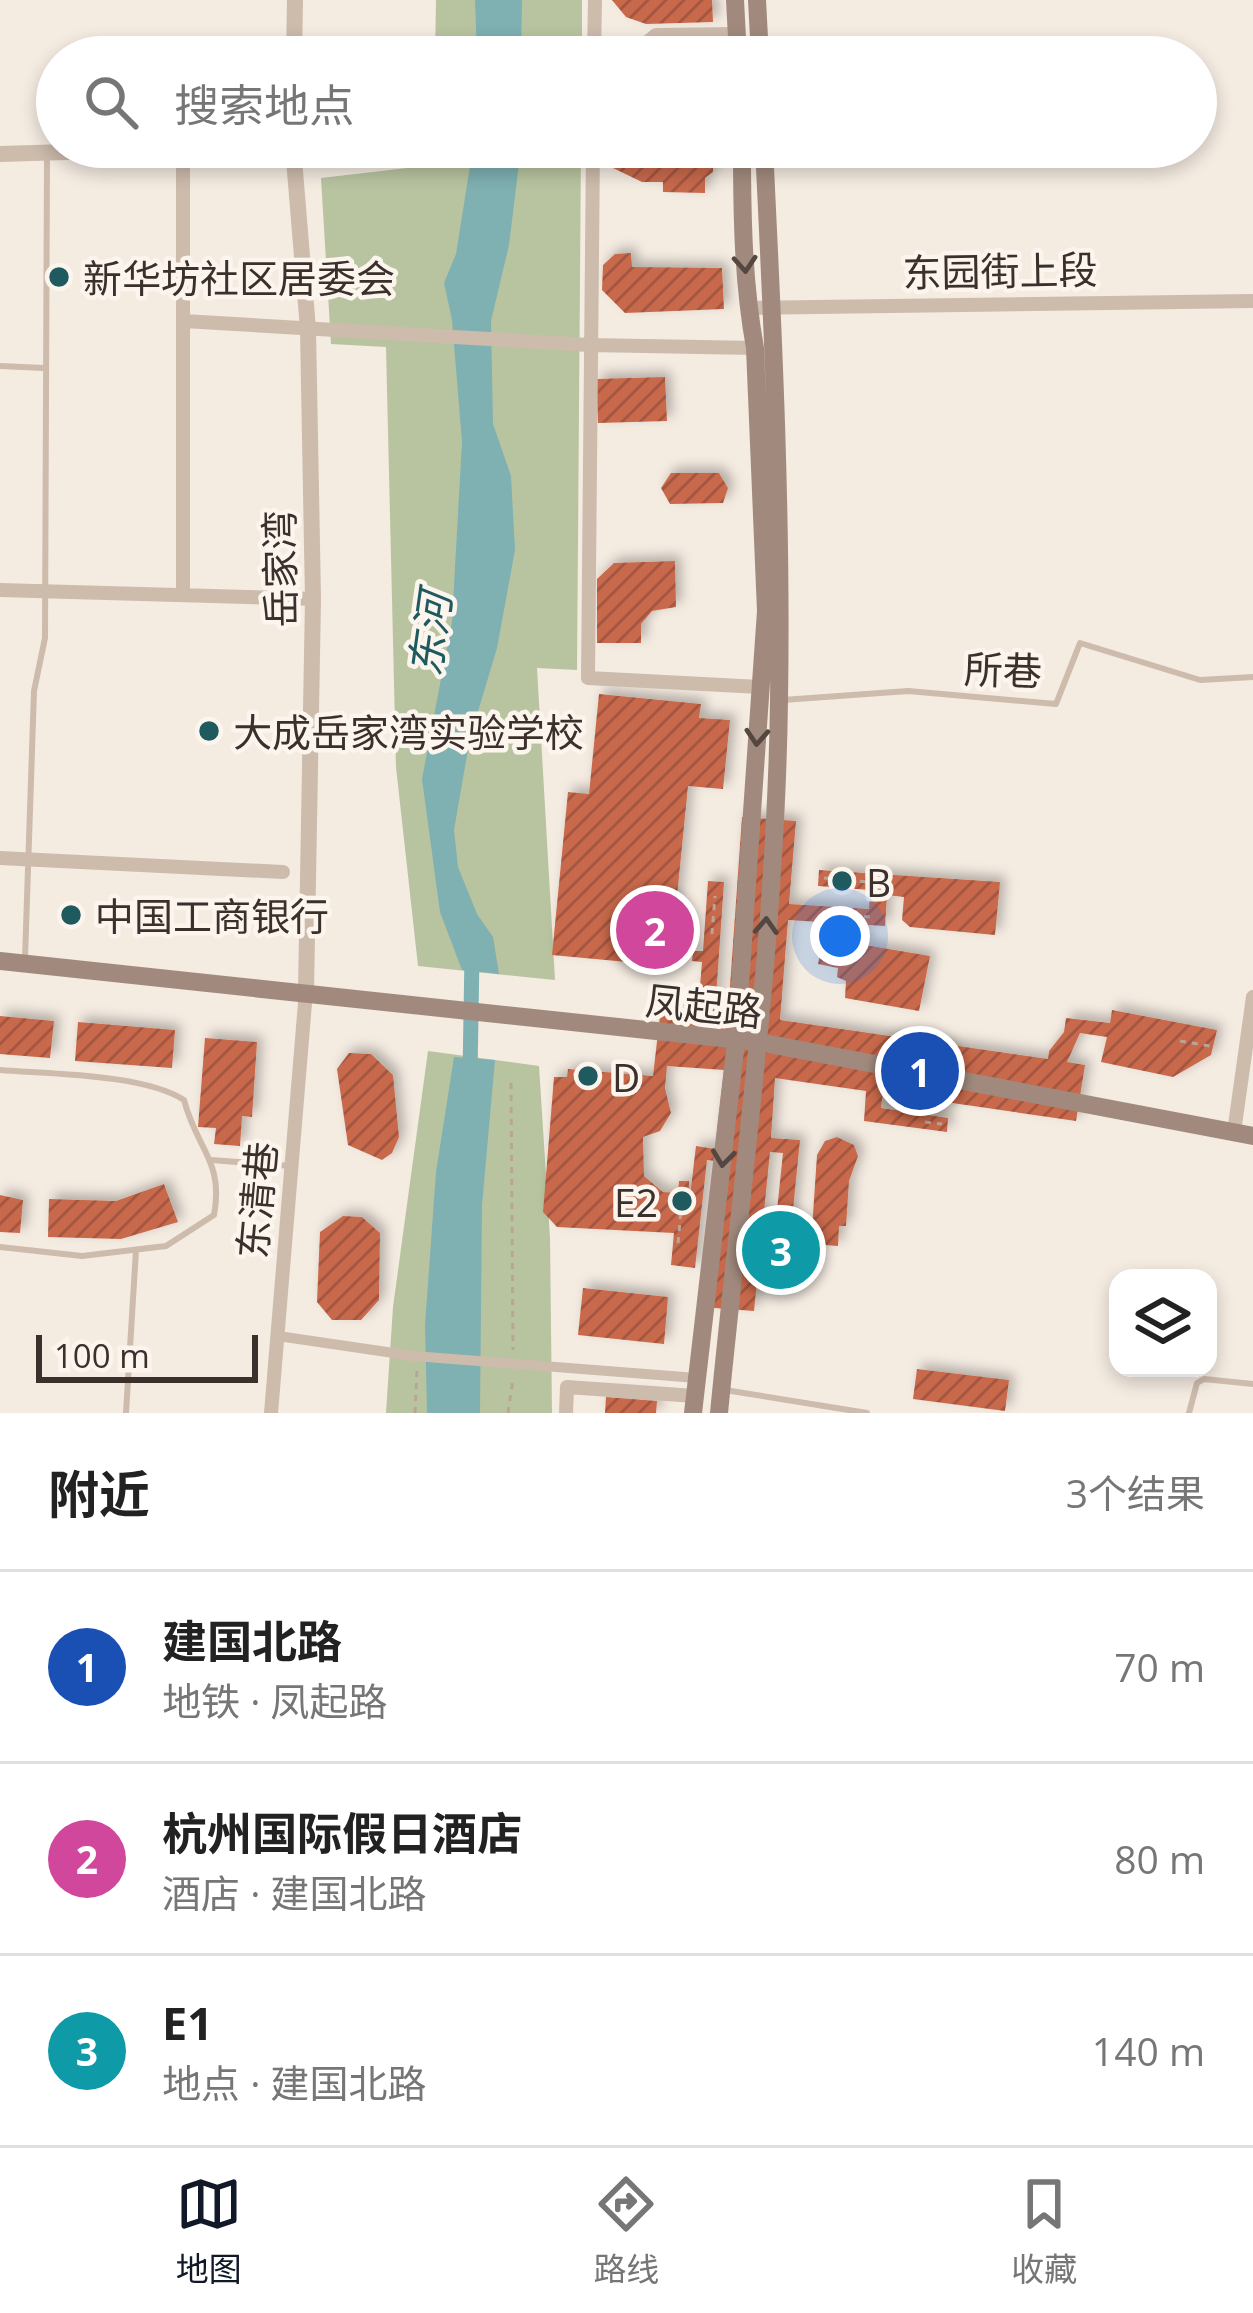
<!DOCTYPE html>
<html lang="zh">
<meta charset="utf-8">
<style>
:root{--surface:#fff;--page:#f6f6f6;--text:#222;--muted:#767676;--line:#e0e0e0;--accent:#111827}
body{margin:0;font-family:"Open Sans","Noto Sans SC",sans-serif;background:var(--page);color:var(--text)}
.controls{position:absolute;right:36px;bottom:36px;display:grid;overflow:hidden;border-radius:24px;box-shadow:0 6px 18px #0003}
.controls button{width:108px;height:108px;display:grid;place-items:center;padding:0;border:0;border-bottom:3px solid var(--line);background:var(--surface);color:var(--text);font:60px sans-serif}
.scale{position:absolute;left:36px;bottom:30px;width:222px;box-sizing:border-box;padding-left:12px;border:6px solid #3b302b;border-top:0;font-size:33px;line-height:42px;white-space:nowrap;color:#3b302b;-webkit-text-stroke:9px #fbf5ee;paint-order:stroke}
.you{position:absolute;left:840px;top:936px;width:42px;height:42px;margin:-30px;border:9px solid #fff;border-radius:50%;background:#1a73e8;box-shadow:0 0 0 18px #1a73e833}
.badge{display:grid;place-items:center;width:78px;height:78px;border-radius:50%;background:var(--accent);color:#fff;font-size:39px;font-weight:700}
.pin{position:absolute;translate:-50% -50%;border:6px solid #fff;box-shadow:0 3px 12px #0006}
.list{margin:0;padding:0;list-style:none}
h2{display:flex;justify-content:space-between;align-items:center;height:156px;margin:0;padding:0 48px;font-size:51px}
h2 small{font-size:39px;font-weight:400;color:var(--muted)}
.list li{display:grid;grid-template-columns:78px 1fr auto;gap:36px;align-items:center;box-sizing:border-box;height:192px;padding:0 48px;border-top:3px solid var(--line)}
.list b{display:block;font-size:45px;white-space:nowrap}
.list p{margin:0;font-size:39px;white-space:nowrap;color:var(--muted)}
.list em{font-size:39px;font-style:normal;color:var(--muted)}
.icon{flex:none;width:66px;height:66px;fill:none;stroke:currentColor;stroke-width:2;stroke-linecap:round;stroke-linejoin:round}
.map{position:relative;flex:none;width:1253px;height:1413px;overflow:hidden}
.search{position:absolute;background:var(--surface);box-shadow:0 6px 18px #0003;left:36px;right:36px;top:36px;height:132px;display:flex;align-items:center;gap:30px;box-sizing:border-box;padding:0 42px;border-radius:66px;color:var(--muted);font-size:45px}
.sheet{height:732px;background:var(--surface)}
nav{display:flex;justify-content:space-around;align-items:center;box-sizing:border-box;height:168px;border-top:3px solid var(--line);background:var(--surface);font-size:33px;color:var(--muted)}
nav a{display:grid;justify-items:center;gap:6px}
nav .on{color:var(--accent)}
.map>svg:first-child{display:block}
</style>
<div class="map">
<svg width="1253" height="1413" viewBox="0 0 1253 1413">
<defs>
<pattern id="building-hatch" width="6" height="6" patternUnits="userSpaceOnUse" patternTransform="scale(3)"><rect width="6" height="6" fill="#c8694b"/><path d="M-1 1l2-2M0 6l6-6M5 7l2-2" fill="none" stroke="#a4573f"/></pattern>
<filter id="shadow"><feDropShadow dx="5.5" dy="-5.5" stdDeviation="6" flood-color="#0004"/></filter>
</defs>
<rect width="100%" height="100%" fill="#f4ebe1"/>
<path fill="#b8c4a0" d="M436 0H582V57H435Z
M434 147H581L577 670 537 668 555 980 418 966 396 767 386 347 331 344 321 178 433 165Z
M428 1051 539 1066 550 1238 552 1413H386L393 1307Z"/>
<path fill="#7fb0b2" d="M475 0H522L521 57H477Z
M473 147H521L509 245 491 321 493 424 511 476 515 550 497 648 470 738 454 830 458 867 477 914 493 937 499 974 462 970 440 912 422 779 452 621 462 442 452 320 444 283 456 254Z
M454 1057 495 1060 482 1205 480 1413H427L425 1325 436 1172Z"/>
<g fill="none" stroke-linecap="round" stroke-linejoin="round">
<path stroke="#7fb0b2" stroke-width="15" d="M470 1075 472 955"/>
</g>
<path fill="url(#building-hatch)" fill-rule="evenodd" filter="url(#shadow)" d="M612 0H712L713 22 646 24 626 17Z
M603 147 713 150V172L705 178V193L663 192V182H642L611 167Z
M631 253 632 267 722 268 724 309 625 313 602 290 603 265 615 254Z
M665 377 667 421 598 423 596 379Z
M671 473H719L728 488 723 503 670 504 661 488Z
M675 561 676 607 652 611 641 624V643H597V579L614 563Z
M599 694 701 704 699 718 730 720 723 789 688 786 670 966 552 955 568 792 589 794Z
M742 817 796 821 789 904 869 909 870 890 818 886 819 870 1000 882 995 935 910 927 902 920 904 897 887 895 885 926 788 920 780 1020 1048 1059 1049 1051 1064 1032 1066 1018 1110 1023 1112 1010 1217 1030 1211 1055 1173 1077 1101 1062 1107 1037 1080 1033 1067 1062 1085 1065 1076 1121 883 1093 881 1108 948 1118 947 1132 864 1121 866 1091 775 1078 771 1138 800 1140 787 1269 771 1268 783 1153 770 1152 754 1311 702 1307 715 1161 707 1160 695 1268 671 1265 674 1233 557 1227 543 1212 554 1077H567L568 1069 653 1076 661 1007 698 1011 702 962 692 961 693 951H703L708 881 724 882 715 1012 728 1014ZM667 1066 724 1070 715 1149 696 1146 690 1196 689 1181H679L678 1193 663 1192 644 1176 643 1137 660 1131 671 1113 665 1088Z
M826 924 867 932 865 945 930 956 919 1011 845 998 846 981 837 977 838 968 818 964Z
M0 1016 54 1021 50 1058 0 1054Z
M78 1022 175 1030 172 1068 75 1061Z
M205 1038 257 1042 252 1117 242 1116 240 1146 214 1144 216 1128 198 1127Z
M349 1053 371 1054 393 1075 399 1137 392 1153 382 1160 348 1145 337 1069Z
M837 1137 854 1145 858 1156 849 1181 846 1226H839L838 1246 811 1244 817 1155 825 1141Z
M164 1184 178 1222 121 1239 48 1237 49 1199 116 1201Z
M0 1195 23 1200 20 1233 0 1232Z
M343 1216 362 1217 380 1233 379 1300 361 1320H332L317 1302 320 1232Z
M583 1288 668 1297 664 1344 578 1335Z
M917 1369 1009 1380 1005 1411 913 1399Z
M606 1397 657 1401 656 1413H605Z"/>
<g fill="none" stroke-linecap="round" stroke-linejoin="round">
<path stroke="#b9a596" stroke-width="3" stroke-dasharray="6 6" stroke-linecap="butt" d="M824 878 869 882
M840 915 870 917
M712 934 715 896
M1180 1041 1215 1047
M573 1074 593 1076
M511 1083 513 1350
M925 1122 942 1124
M678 1243 683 1189
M781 1264 784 1233
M415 1413 417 1369
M508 1413 513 1379"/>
<path stroke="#cdbbac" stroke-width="6" d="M0 366 44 368
M783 700 908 691 1056 704 1080 643 1200 680 1253 677
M25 958 34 691 45 638 47 156
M0 1070C49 1074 144 1074 184 1100 197 1150 224 1161 214 1215L166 1246 82 1256 0 1247
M211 1160 291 1166
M725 1390 867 1413
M126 1413 136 1250
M1189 1413 1197 1383 1204 1379 1253 1384"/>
<path stroke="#cdbbac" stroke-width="10" d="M278 1336 414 1356 697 1378"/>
<path stroke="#cdbbac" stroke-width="14" d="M594 57 595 0
M638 57V50L656 35 737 34
M593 147 588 678 760 687
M183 149V595
M748 308 1253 301
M184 321 589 345 755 348
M0 590 313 599
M0 858 283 872
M1234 1132 1253 997
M271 1413 306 991
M566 1413 567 1387 695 1396"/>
<path stroke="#cdbbac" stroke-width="16" d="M294 57 295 0
M293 147 308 329 313 599 306 991
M0 154 234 147"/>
<path stroke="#a18a7d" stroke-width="18" d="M735 0 738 57
M757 0 760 57
M0 961 759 1042 1253 1136
M693 1413 736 1042 766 611 755 348C743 282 742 215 742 147
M719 1413C742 1176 776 938 779 700 782 516 773 331 764 147"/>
</g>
<defs><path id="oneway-chevron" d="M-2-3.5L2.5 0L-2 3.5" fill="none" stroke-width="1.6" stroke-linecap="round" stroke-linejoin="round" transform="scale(3)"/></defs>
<g stroke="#544640">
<use href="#oneway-chevron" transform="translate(745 264) rotate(86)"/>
<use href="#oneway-chevron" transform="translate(757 737) rotate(94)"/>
<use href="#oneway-chevron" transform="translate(766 926) rotate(-87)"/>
<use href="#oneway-chevron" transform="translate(723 1158) rotate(97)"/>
</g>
<g fill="#1f5a5e" stroke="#fbf5ee" stroke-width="4.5">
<circle cx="59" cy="277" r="12"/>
<circle cx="209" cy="731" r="12"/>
<circle cx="842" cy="881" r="12"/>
<circle cx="71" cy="915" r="12"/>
<circle cx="588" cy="1076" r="12"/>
<circle cx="682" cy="1201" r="12"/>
</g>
<g text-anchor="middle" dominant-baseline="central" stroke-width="9" stroke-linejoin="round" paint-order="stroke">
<g font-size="39" fill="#3b302b" stroke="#fbf5ee">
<text transform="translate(1000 270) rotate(-1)">东园街上段</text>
<text transform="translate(279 569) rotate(-91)">岳家湾</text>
<text transform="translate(1003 669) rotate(2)">所巷</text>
<text transform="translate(704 1005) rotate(6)">凤起路</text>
<text transform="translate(256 1200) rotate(-85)">东清巷</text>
</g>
<g font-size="39" fill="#3b302b" stroke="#fbf5ee" text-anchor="start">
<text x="83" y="277">新华坊社区居委会</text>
<text x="233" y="731">大成岳家湾实验学校</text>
<text x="866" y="881">B</text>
<text x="95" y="915">中国工商银行</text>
<text x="612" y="1076">D</text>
<text x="658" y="1201" text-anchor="end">E2</text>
</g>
<g font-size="42" font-style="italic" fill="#1f5a5e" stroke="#fbf5ee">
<text transform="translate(429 634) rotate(-82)">东河</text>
</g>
</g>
</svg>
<div class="controls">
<button><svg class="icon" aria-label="layers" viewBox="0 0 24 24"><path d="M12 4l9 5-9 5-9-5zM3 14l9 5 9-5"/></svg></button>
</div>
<div class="scale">100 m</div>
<div class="you"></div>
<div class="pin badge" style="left:920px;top:1071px;background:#1a4fb4">1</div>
<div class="pin badge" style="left:655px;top:930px;background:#d1479c">2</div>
<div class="pin badge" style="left:781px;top:1250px;background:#0f9aa8">3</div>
<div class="search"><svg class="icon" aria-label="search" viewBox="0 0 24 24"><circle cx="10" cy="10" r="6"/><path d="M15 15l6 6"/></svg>搜索地点</div>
</div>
<section class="sheet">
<h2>附近<small>3个结果</small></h2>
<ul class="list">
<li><span class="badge" style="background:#1a4fb4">1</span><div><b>建国北路</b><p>地铁 · 凤起路</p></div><em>70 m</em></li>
<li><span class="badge" style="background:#d1479c">2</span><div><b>杭州国际假日酒店</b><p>酒店 · 建国北路</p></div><em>80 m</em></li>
<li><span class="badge" style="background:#0f9aa8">3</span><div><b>E1</b><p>地点 · 建国北路</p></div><em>140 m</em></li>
</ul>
</section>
<nav>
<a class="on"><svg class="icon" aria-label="map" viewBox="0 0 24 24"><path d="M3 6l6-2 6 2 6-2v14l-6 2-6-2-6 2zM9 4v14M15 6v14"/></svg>地图</a>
<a><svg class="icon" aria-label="directions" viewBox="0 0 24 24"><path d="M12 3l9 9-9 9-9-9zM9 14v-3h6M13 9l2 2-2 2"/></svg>路线</a>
<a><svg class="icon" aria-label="saved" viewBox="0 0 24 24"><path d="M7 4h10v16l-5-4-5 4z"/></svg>收藏</a>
</nav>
